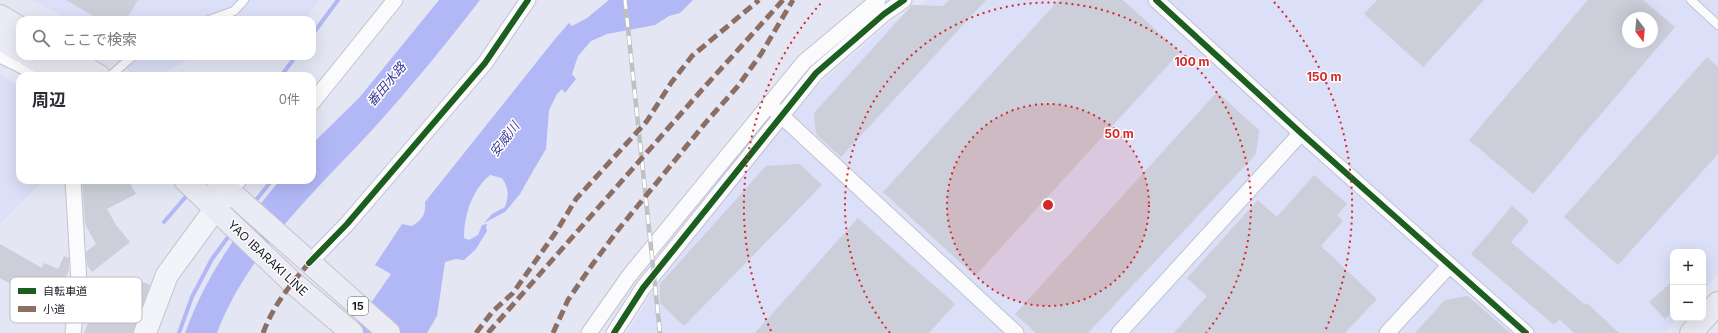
<!DOCTYPE html>
<html lang="ja">
<meta charset="utf-8">
<style>
:root{--surface:#fff;--page:#f2f2f3;--text:#2b2b33;--muted:#7c7c81;--line:#e1e1e2}
body{margin:0;font-family:Inter,"Noto Sans JP",sans-serif;background:var(--page);color:var(--text)}
.controls{position:absolute;right:12px;bottom:12px;display:grid;overflow:hidden;border-radius:8px;box-shadow:0 4px 16px #0002}
.controls button{width:36px;height:36px;display:grid;place-items:center;padding:0;border:0;border-bottom:1px solid var(--line);background:var(--surface);color:var(--text);font:20px sans-serif}
.compass{position:absolute;left:1622px;top:12px;width:36px;height:36px;border-radius:50%;background:var(--surface);box-shadow:0 4px 16px #0002;rotate:164deg}
.list{margin:0;padding:0;list-style:none}
h2{display:flex;justify-content:space-between;align-items:center;height:52px;margin:0;padding:0 16px;font-size:17px}
h2 small{font-size:13px;font-weight:400;color:var(--muted)}
.icon{flex:none;width:22px;height:22px;fill:none;stroke:currentColor;stroke-width:2;stroke-linecap:round;stroke-linejoin:round}
.map{position:relative;flex:none;width:1718px;height:333px;overflow:hidden}
.search{position:absolute;background:var(--surface);box-shadow:0 4px 16px #0002;left:16px;top:16px;width:300px;height:44px;display:flex;align-items:center;gap:10px;box-sizing:border-box;padding:0 14px;border-radius:12px;color:var(--muted);font-size:15px}
.panel{position:absolute;background:var(--surface);box-shadow:0 4px 16px #0002;left:16px;top:72px;width:300px;height:112px;border-radius:12px}
.map>svg:first-child{display:block}
</style>
<div class="map">
<svg width="1718" height="333" viewBox="0 0 1718 333">
<rect width="100%" height="100%" fill="#e4e6f4"/>
<path fill="#dbdff7" fill-rule="evenodd" d="M31 0H319L306 19 302 20H65L55 12Z
M927 0H1718V274L1703 291V252H1673V318H1678L1664 333H627L666 270 811 92 885 27ZM1628 18H1652V42H1628Z
M110 56H193L160 76H135Z
M0 75 20 86V180H45L0 223Z"/>
<path fill="#b2b8f6" d="M439 0H480C446 44 411 87 374 128 316 191 248 251 217 333H185C207 273 240 228 280 180H312V144L359 98Z
M609 0H693L680 13 669 16 655 25 607 34 591 41 578 56 572 74 576 79 565 93 562 89 557 94 549 110 546 149 533 171 520 194 505 212 484 223 492 214 505 207C509 194 509 189 502 178L490 175C472 190 464 215 464 238L469 240 478 235 482 225 487 224 486 227 487 231 476 249 464 260 456 259 445 262 437 316 427 333H350L391 274 375 265 402 224 412 226C422 220 426 214 425 202L555 39 569 23 572 26 587 18Z"/>
<g fill="none" stroke-linecap="round" stroke-linejoin="round">
<path stroke="#b2b8f6" stroke-width="4" d="M312 35 338 0
M281 76 296 56
M253 204 272 180
M164 222 189 193
M179 333 192 297 212 259 231 233"/>
</g>
<path fill="#ccced9" fill-rule="evenodd" d="M66 0H138L126 20H100Z
M949 0H986L841 157 816 134 814 113 912 5 943 6Z
M1059 0H1123L1180 52 975 276 883 192Z
M1377 0H1484L1423 67 1364 14Z
M1588 0H1643L1675 27 1533 194 1469 140ZM1628 18H1652V42H1628Z
M1707 57 1718 67V154L1618 265 1564 217Z
M1217 92 1259 130 1256 154 1088 333H1036L1015 314Z
M800 164 822 185 684 326 660 303V284L766 166Z
M1314 175 1347 204 1337 215 1343 221 1321 246 1377 299 1345 333H1174L1207 296 1187 278 1258 200 1277 217Z
M82 180H128L136 194 107 209 116 225 130 242 92 272 87 265 86 252 96 244 85 224Z
M1512 206 1529 221 1511 242 1585 305 1587 303 1619 333H1574L1559 319 1554 325 1471 254Z
M858 218 955 304 929 333H755Z
M0 244 42 268 44 263 58 269 64 256 69 258V270L63 283 70 285 68 301 65 308 36 296 35 298 0 278Z
M133 278 150 285 133 333H84L102 288 126 297Z
M1673 281V312L1665 319 1649 302Z
M1468 296 1510 333H1415L1445 300Z"/>
<g fill="none" stroke-linecap="round" stroke-linejoin="round">
<g stroke="#c1c3ce" stroke-width="10">
<path id="lane" d="M1691 0 1718 25
M209 20 234 11 244 0
M110 76 133 56"/>
</g>
<g stroke="#c1c3ce" stroke-width="17">
<path id="street" d="M1156 0 1301 133 1526 333
M0 55 31 70 53 73
M312 103 395 0
M773 108 1016 333
M229 190 239 180
M309 263 347 224 485 63 528 0
M73 333 79 282 73 180
M589 333 629 276 804 62 878 0
M614 333 643 288 816 73 884 14 904 0
M1119 333 1301 133
M1387 333 1449 266"/>
</g>
<g stroke="#c1c3ce" stroke-width="24">
<path id="secondary" d="M145 333 167 275 227 193"/>
</g>
<g stroke="#c3c4cb" stroke-width="24">
<path id="primary" d="M0 16 20 28
M0 39 20 51
M29 56 64 76
M66 56 99 76
M185 180 292 282 352 333
M217 180 389 333
M1691 333 1718 303"/>
</g>
<use href="#lane" stroke="#fbfbfd" stroke-width="8"/>
<use href="#street" stroke="#fbfbfd" stroke-width="15"/>
<use href="#secondary" stroke="#f3f4f9" stroke-width="22"/>
<use href="#primary" stroke="#ebebf5" stroke-width="22"/>
<g stroke="#bfc0c4" stroke-width="4.5">
<path id="rail" d="M625 0 660 333"/>
</g>
<use href="#rail" stroke="#fff" stroke-width="3" stroke-dasharray="9" stroke-linecap="butt"/>
<path stroke="#8d6e63" stroke-width="5" stroke-dasharray="10 5" stroke-linecap="butt" d="M263 333C273 306 290 285 309 263
M476 333 493 311 513 293 556 232 576 199 647 121 671 83 692 56 759 0
M488 333 700 92 783 0
M553 333 568 300 592 265 618 230 707 121 738 86 761 54 793 0"/>
<g stroke="#fff" stroke-width="8">
<path id="cycleway" d="M1156 0 1301 133 1526 333
M309 263 347 224 485 63 528 0
M614 333 643 288 816 73 884 14 904 0"/>
</g>
<use href="#cycleway" stroke="#1b5e20" stroke-width="6"/>
</g>
<circle cx="1048" cy="205" r="101" fill="#d62828" fill-opacity=".12"/>
<g fill="none" stroke="#d62828" stroke-width="2" stroke-dasharray="2 4">
<circle cx="1048" cy="205" r="101"/>
<path d="M890 333A203 203 0 1 1 1206 333"/>
<path d="M771 331A304 304 0 0 1 822 2M1274 2A304 304 0 0 1 1325 331"/>
</g>
<g text-anchor="middle" dominant-baseline="central" stroke-width="3" stroke-linejoin="round" paint-order="stroke">
<rect fill="#fff" stroke="#5f6066" stroke-width="1" x="348" y="297" width="20" height="18" rx="3"/>
<g font-size="11" font-weight="bold" fill="#1a1c25">
<text x="358" y="306">15</text>
</g>
<g font-size="12" fill="#1a1c25" stroke="#fff">
<text transform="translate(268 258) rotate(43)">YAO IBARAKI LINE</text>
</g>
<g font-size="13" font-style="italic" fill="#3f3c9a" stroke="#fff">
<text transform="translate(386 84) rotate(-50)">番田水路</text>
<text transform="translate(504 139) rotate(-53)">安威川</text>
</g>
</g>
<rect x="10" y="277" width="132" height="46" rx="6" fill="#fff" stroke="#babbbe" stroke-width="1"/>
<rect x="18" y="288" width="18" height="6" fill="#1b5e20"/>
<rect x="18" y="306" width="18" height="6" fill="#8d6e63"/>
<g font-size="11" fill="#1a1c25">
<text x="43" y="295">自転車道</text>
<text x="43" y="313">小道</text>
</g>
<circle cx="1048" cy="205" r="6" fill="#d62828" stroke="#fff" stroke-width="2"/>
<g font-size="12" text-anchor="middle" font-weight="bold" fill="#d62828" stroke="#fff" stroke-width="3" stroke-linejoin="round" paint-order="stroke">
<text x="1192" y="66">100 m</text>
<text x="1324" y="81">150 m</text>
<text x="1119" y="138">50 m</text>
</g>
</svg>
<div class="controls">
<button>+</button>
<button>−</button>
</div>
<svg class="compass" viewBox="-18 -18 36 36"><path d="M0-13l5 13h-10z" fill="#e53935"/><path d="M0 13l5-13h-10z" fill="#7c7c81"/></svg>
<div class="search"><svg class="icon" aria-label="search" viewBox="0 0 24 24"><circle cx="10" cy="10" r="6"/><path d="M15 15l6 6"/></svg>ここで検索</div>
<section class="panel">
<h2>周辺<small>0件</small></h2>
<ul class="list">
</ul>
</section>
</div>
